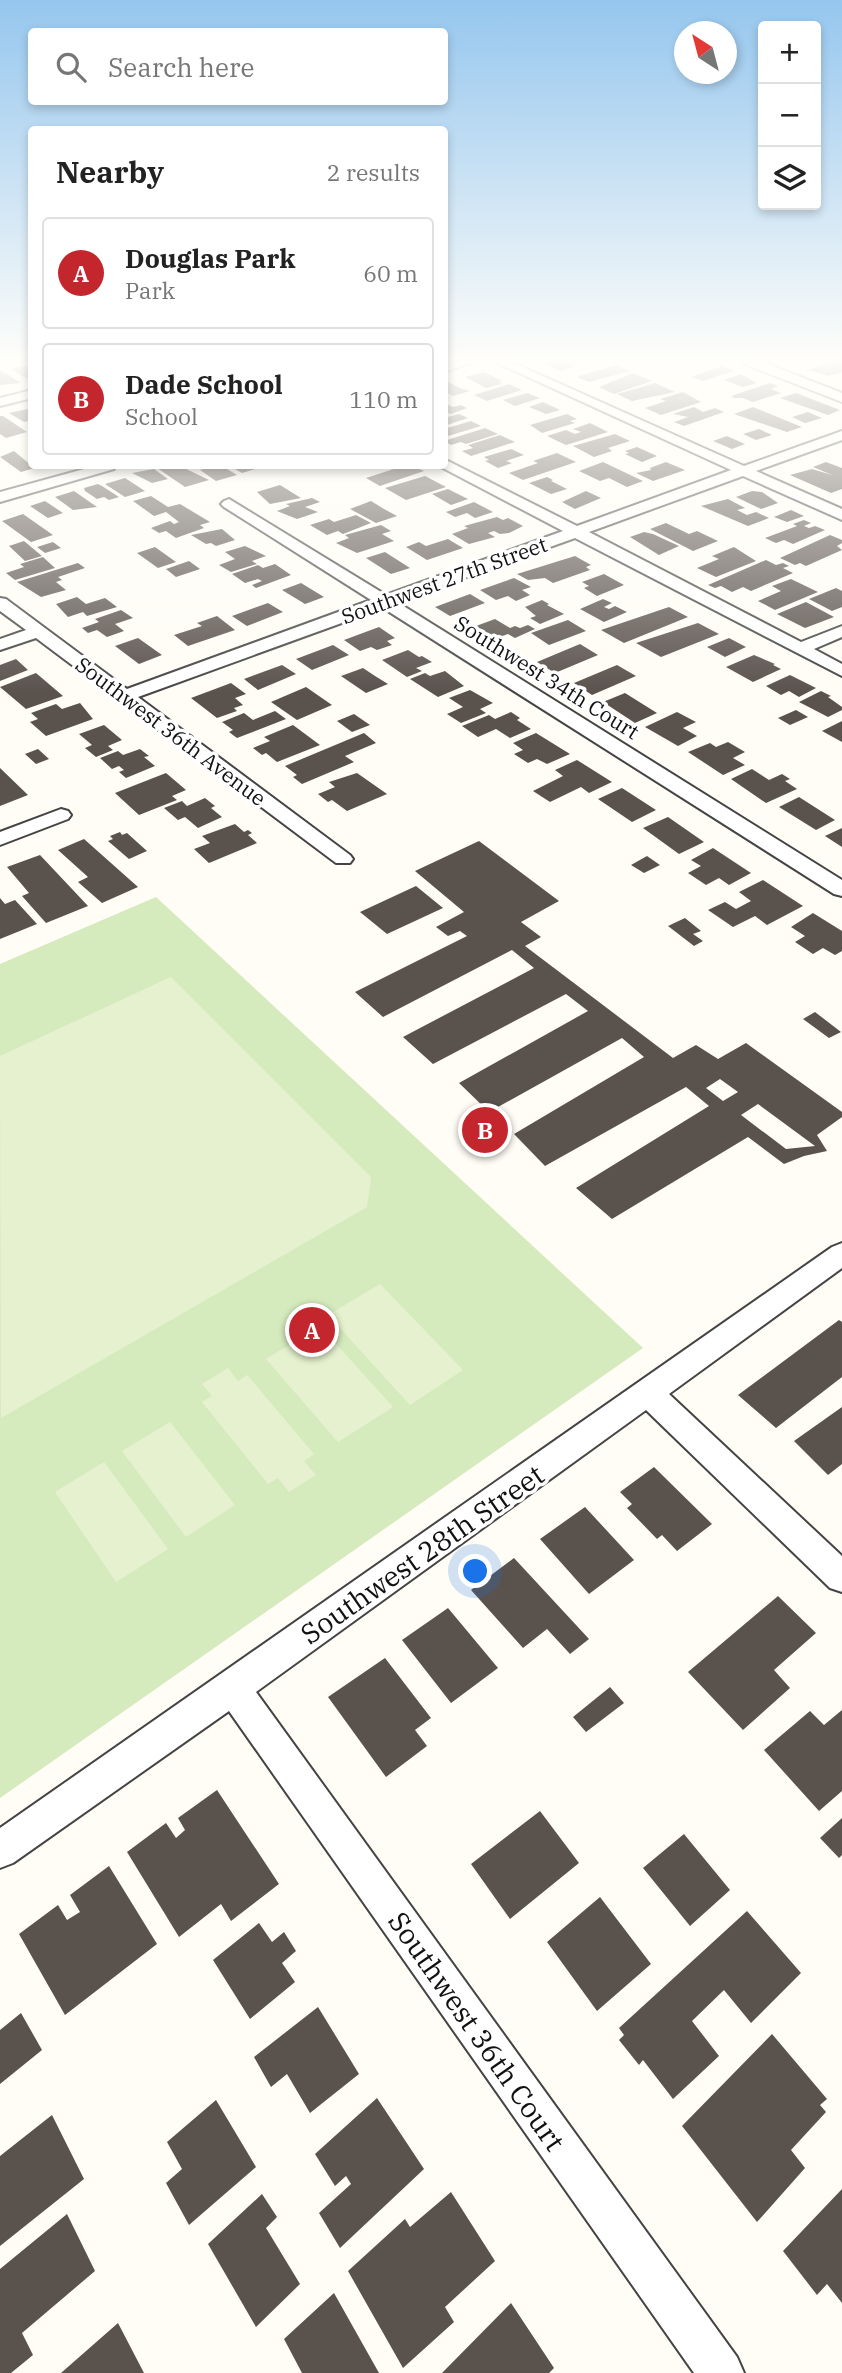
<!DOCTYPE html>
<meta charset="utf-8">
<style>
:root{--surface:#fff;--page:#f6f6f6;--text:#222;--muted:#767676;--line:#e0e0e0;--accent:#c4262e}
body{margin:0;font-family:"IBM Plex Serif",serif;background:var(--page);color:var(--text)}
.controls{position:absolute;right:21px;top:21px;display:grid;overflow:hidden;border-radius:7px;box-shadow:0 4px 10px #0003}
.controls button{width:63px;height:63px;display:grid;place-items:center;padding:0;border:0;border-bottom:2px solid var(--line);background:var(--surface);color:var(--text);font:35px sans-serif}
.compass{position:absolute;left:674px;top:21px;width:63px;height:63px;border-radius:50%;background:var(--surface);box-shadow:0 4px 10px #0003;rotate:324deg}
.you{position:absolute;left:476px;top:1572px;width:24px;height:24px;margin:-18px;border:5px solid #fff;border-radius:50%;background:#1a73e8;box-shadow:0 0 0 10px #1a73e833}
.badge{display:grid;place-items:center;width:46px;height:46px;border-radius:50%;background:var(--accent);color:#fff;font-size:23px;font-weight:700}
.pin{position:absolute;translate:-50% -50%;border:4px solid #fff;box-shadow:0 2px 7px #0006}
.list{margin:0;padding:0;list-style:none}
h2{display:flex;justify-content:space-between;align-items:center;height:91px;margin:0;padding:0 28px;font-size:30px}
h2 small{font-size:23px;font-weight:400;color:var(--muted)}
.list li{display:grid;grid-template-columns:46px 1fr auto;gap:21px;align-items:center;box-sizing:border-box;height:112px;margin:0 14px 14px;padding:0 14px;border:2px solid var(--line);border-radius:7px}
.list b{display:block;font-size:26px;white-space:nowrap}
.list p{margin:0;font-size:23px;white-space:nowrap;color:var(--muted)}
.list em{font-size:23px;font-style:normal;color:var(--muted)}
.icon{flex:none;width:38px;height:38px;fill:none;stroke:currentColor;stroke-width:2;stroke-linecap:round;stroke-linejoin:round}
.map{position:relative;flex:none;width:842px;height:2373px;overflow:hidden}
.search{position:absolute;background:var(--surface);box-shadow:0 4px 10px #0003;left:28px;top:28px;width:420px;height:77px;display:flex;align-items:center;gap:18px;box-sizing:border-box;padding:0 24px;border-radius:7px;color:var(--muted);font-size:26px}
.panel{position:absolute;background:var(--surface);box-shadow:0 4px 10px #0003;left:28px;top:126px;width:420px;height:343px;border-radius:7px}
.map>svg:first-child{display:block}
</style>
<div class="map">
<svg width="842" height="2373" viewBox="0 0 842 2373">
<rect width="100%" height="100%" fill="#fffdf5"/>
<path fill="#d5ebbd" d="M156 897 643 1348 0 1798V964Z"/>
<path fill="#e6f2cf" d="M171 977 371 1177 367 1207 1 1418 0 1056Z
M380 1284 463 1370 410 1405 328 1315Z
M320 1326 393 1407 338 1442 266 1359Z
M228 1368 238 1381 247 1375 314 1454 304 1461 316 1475 289 1492 278 1478 268 1484 202 1402 212 1396 202 1384Z
M170 1422 235 1505 186 1537 122 1451Z
M104 1462 168 1549 116 1582 55 1492Z"/>
<path fill="#5a524d" fill-rule="evenodd" d="M536 361H571L577 363 574 365 577 366 561 371Z
M834 361H842V372L829 376 807 370Z
M26 365 32 369V381L10 369Z
M616 365 630 371 589 382 576 377Z
M722 366 734 371 703 381 691 377Z
M0 370 21 383 0 385Z
M484 372 502 381 499 382 502 384 486 388 465 377Z
M633 373 652 381 614 394 599 387Z
M741 374 757 383 743 387 724 380Z
M448 382 460 388 470 391 453 396 444 391V384Z
M655 383 675 392 632 401 617 394Z
M770 383 778 386 771 389 781 393 753 402 743 398H730L734 397 731 396Z
M509 384 522 390 487 401 474 395Z
M683 392 701 402 661 415 645 408 666 401 660 399Z
M527 393 540 398 515 406 503 400Z
M796 393 840 410 828 415 780 398Z
M543 402 560 410 546 414 529 407Z
M444 403 453 407 461 405 467 408 451 414 444 412Z
M694 407 703 412 715 408 724 412 684 426 674 422 688 417 673 414Z
M753 407 802 427 787 432 734 414Z
M32 408V420L24 422 9 413Z
M808 412 822 418 805 423 792 417Z
M459 414 468 418 444 426V418Z
M567 414 577 419 570 421 575 423 542 433 530 425Z
M0 416H3L27 432 6 438 0 434Z
M471 421 481 426 448 436 444 435V429Z
M590 423 608 432 566 445 547 436 566 430 575 434 581 432 573 429Z
M485 428 498 434 466 444 461 442 451 445 444 441Z
M759 429 772 435 756 440 743 434Z
M615 434 630 441 608 448 612 451 594 457 573 446Z
M500 435 515 442 471 456 462 451 473 448 468 445Z
M727 436 745 444 732 449 713 441Z
M637 447 657 456 642 462 625 454 629 453 625 451Z
M511 449 524 455 506 461 512 463 498 468 485 461 489 460 484 457Z
M14 451 32 466 38 467 21 472 0 457Z
M557 453 576 462 523 480 509 473 538 463 533 461Z
M603 462 643 481 627 487 609 478 600 481 579 471Z
M666 462 685 470 653 481 636 473 651 470 650 468Z
M826 462 842 468V489L831 493 790 475 812 469 832 475 813 467Z
M166 466H180L209 480 185 487 157 468Z
M198 466H222L237 475 216 481 200 470 204 469Z
M230 466H265L242 473Z
M403 466H413L424 471 380 486 366 478Z
M154 469 168 479 152 483 132 473Z
M425 476 446 487 406 500 385 488Z
M547 477 553 480 551 481 567 489 551 494 529 483Z
M125 478 145 491 125 497 105 484Z
M98 484 102 486 119 497 109 500 104 497 97 499 85 491 84 488Z
M280 485 301 498 270 504 257 492Z
M448 489 468 499 451 505 432 494Z
M74 491 97 507 73 510 55 497Z
M586 491 601 498 575 509 562 502Z
M752 491 762 492 778 503 761 509 736 497Z
M151 496 168 507 180 504 210 522 200 525 204 528 176 538 166 531 159 533 151 528 170 521 174 524 179 522 166 512 154 516 133 501Z
M312 498 320 502 305 507 318 512 297 519 277 511 290 506 286 504Z
M728 499 745 508 737 510 747 515 756 512 769 518 748 526 701 506Z
M45 501 63 513 48 518 30 506Z
M371 501 384 509 397 516 376 523 350 509Z
M474 502 493 512 475 518 467 513 455 517 446 512Z
M791 510 804 516 787 522 774 517Z
M23 514 53 535 31 542 2 521Z
M356 515 371 523 343 534 338 531 327 535 310 525 329 519 334 522Z
M497 517 503 520 508 518 523 526 509 533 500 534 494 531 488 533 495 537 469 544 452 534 468 528 464 526Z
M804 520 811 523 804 526 809 528 815 526 825 530 793 544 784 540 776 543 765 538 797 526 793 524Z
M666 523 689 534 697 531 718 541 693 551 650 529Z
M381 525 391 531 382 534 394 541 357 553 336 543 349 538 345 535Z
M222 529 235 540 216 546 211 543 206 544 191 535Z
M644 532 653 534 679 546 659 555 630 537Z
M830 535 842 540V543L837 546 842 550 806 566 800 563 795 565 780 558Z
M448 539 463 548 427 560 406 547 419 542 426 546Z
M24 541 42 556 25 561 9 546Z
M53 542 61 548 45 553 37 547Z
M245 546 266 556 252 561 257 564 231 572 219 565 235 559 225 552Z
M155 547 176 562 158 568 137 553Z
M734 547 756 561 716 577 697 568 719 559 712 556Z
M385 552 410 568 391 574 366 558Z
M575 556 591 565 586 567 590 570 553 583 545 578 528 580 517 574Z
M43 557 55 568 15 580 6 573 24 567 20 564Z
M766 560 776 565 783 563 789 566 783 568 793 573 751 591 743 587 732 592 721 586 715 588 708 585Z
M189 561 200 569 176 577 166 569Z
M78 563 85 568 58 577 62 580 56 582 66 590 41 597 17 582Z
M275 564 291 575 256 588 252 585 262 581 258 579 245 583 232 574 258 565 263 568Z
M604 574 624 585 597 596 584 588 589 586 582 582Z
M514 578 531 587 522 590 530 595 516 601 508 596 496 600 480 590Z
M791 579 818 592 775 610 758 601 781 591 772 586Z
M301 583 324 597 305 604 282 590Z
M836 588 842 591V607L832 611 809 599Z
M470 594 485 603 450 616 435 607Z
M77 597 86 604 105 598 117 607 87 616 83 612 68 617 56 604Z
M603 599 612 603 604 607 609 609 615 606 627 612 604 622 580 609Z
M542 600 549 604 547 605 564 614 540 624 530 618 536 616 525 607Z
M806 602 834 617 805 628 777 614Z
M268 603 283 612 247 626 232 616Z
M669 607 688 617 624 643 601 630Z
M121 610 133 618 115 624 124 631 107 637 97 630 88 633 82 628 99 622 95 619Z
M217 616 235 630 188 646 174 635 202 626 197 623Z
M495 619 510 628 515 626 520 628 528 625 535 629 515 638 508 634 494 639 476 626Z
M568 620 586 631 549 645 531 633Z
M698 623 719 634 661 657 636 643Z
M379 627 395 638 387 641 392 645 377 650 371 647 360 651 344 640Z
M138 638 162 655 139 664 115 646Z
M729 638 746 647 725 657 707 647Z
M580 644 598 655 555 673 537 662Z
M333 645 349 655 312 670 296 659Z
M408 650 419 657 422 656 432 662 416 668 422 671 407 677 382 660Z
M754 655 775 664 773 665 781 669 753 682 726 667Z
M16 659 28 670 0 681V665Z
M282 665 296 674 258 690 244 679Z
M617 665 636 676 592 695 574 683Z
M363 668 375 676 388 684 366 693 341 676Z
M445 671 464 686 438 697 410 679 425 673 430 676Z
M36 673 63 696 26 709 0 687Z
M790 675 816 688 799 697 789 691 781 695 766 686Z
M231 683 246 694 235 698 243 705 234 708 237 711 217 718 191 698Z
M306 687 332 705 297 720 271 702Z
M470 690 493 703 480 709 486 713 461 723 447 714 463 707 449 698Z
M821 691 831 696 828 697 842 707V710L828 717 799 702Z
M625 693 657 713 635 723 603 702Z
M80 703 93 719 46 736 30 722 38 719 31 713 56 704 62 709Z
M796 710 808 717 790 725 778 718Z
M275 711 286 719 237 738 229 732 233 730 222 722 244 713 253 720Z
M511 712 520 718 517 720 531 729 510 738 496 729 478 737 462 726 489 715 495 719Z
M677 712 696 722 683 728 697 736 678 746 645 727Z
M354 714 370 725 352 732 337 721Z
M842 721V742L822 731Z
M104 725 122 740 108 746 113 750 96 757 85 748 92 745 79 734Z
M293 725 320 745 277 762 266 753 262 755 253 748 270 741 264 737Z
M364 733 376 743 345 756 354 762 302 784 293 777 297 775 285 766Z
M536 733 570 754 547 764 537 759 528 763 514 754 523 750 513 743Z
M728 742 745 752 733 758 745 765 723 775 688 752 710 743 716 747Z
M38 749 49 759 36 764 25 754Z
M140 749 149 756 144 757 155 766 126 778 119 772 124 770 119 766 112 769 100 758 118 751 123 755Z
M577 760 612 782 589 793 581 787 550 802 533 791 563 776 555 770Z
M0 768 28 795 0 806Z
M752 769 769 780 782 774 790 779 785 781 797 789 766 803 731 779Z
M166 773 186 790 172 796 177 800 139 815 115 793Z
M357 773 387 794 347 811 332 800 328 802 318 794 335 787 329 782Z
M622 788 656 810 632 822 598 799Z
M799 797 835 820 816 830 779 807Z
M205 798 215 806 211 808 222 817 198 828 185 817 178 820 164 808 182 801 187 806Z
M668 817 704 842 679 854 643 828Z
M235 824 244 832 248 830 252 833 248 835 257 843 209 863 194 849 210 843 202 836Z
M842 828V847L825 836Z
M120 832 122 835 127 833 147 851 129 859 108 841 113 839 110 836Z
M84 839 138 887 102 903 78 882 88 877 58 850Z
M479 841 559 901 521 922 541 937 525 946 673 1058 696 1045 718 1059 746 1043 842 1112V1117L817 1135 827 1151 804 1156 784 1164 748 1137 612 1219 576 1188 709 1106 686 1087 545 1166 514 1134 644 1057 622 1038 489 1112 459 1083 588 1011 566 994 433 1064 403 1037 534 968 512 950 383 1017 355 992 467 936 460 931 448 936 436 927 464 912 415 871ZM720 1079 738 1092 723 1101 706 1088ZM758 1104 815 1146 786 1149 741 1115Z
M713 848 751 873 729 885 719 878 706 885 688 873 701 866 691 860Z
M40 855 88 906 46 923 22 896 29 893 7 867Z
M647 856 660 865 644 873 631 865Z
M763 880 803 906 767 925 755 916 733 927 708 910 725 902 736 909 751 901 739 892Z
M416 886 443 908 387 934 360 912Z
M0 898 5 904 15 900 37 924 0 939Z
M813 913 842 931V951L835 955 823 948 813 954 795 942 805 936 791 927Z
M685 918 701 931 693 934 703 941 694 946 668 926Z
M815 1012 841 1032 829 1038 803 1019Z
M839 1320 842 1322V1377L776 1428 738 1395Z
M842 1407V1464L828 1475 794 1441Z
M654 1467 712 1524 677 1551 662 1535 657 1539 627 1508 632 1504 620 1492Z
M585 1507 634 1560 589 1594 540 1539Z
M514 1558 589 1639 570 1654 547 1629 523 1648 471 1590Z
M778 1596 816 1633 774 1670 790 1688 743 1730 688 1672Z
M448 1608 498 1668 451 1703 402 1640Z
M385 1658 431 1718 415 1730 427 1746 386 1777 328 1697Z
M610 1687 624 1703 586 1732 573 1717Z
M842 1710V1791L819 1811 764 1750 810 1711 824 1725Z
M217 1790 279 1884 231 1921 221 1904 179 1937 127 1852 166 1823 176 1838 185 1830 178 1818Z
M540 1811 579 1863 510 1919 471 1864Z
M842 1818V1855L839 1858 820 1838Z
M684 1834 730 1890 690 1926 643 1868Z
M109 1866 157 1944 65 2015 19 1934 58 1905 67 1920 80 1912 70 1895Z
M600 1897 651 1964 597 2011 547 1942Z
M747 1911 801 1973 751 2023 724 1990 692 2021 719 2056 673 2099 643 2060 639 2065 619 2040 624 2035 619 2028Z
M259 1923 272 1942 284 1932 296 1951 282 1963 295 1982 250 2019 213 1960Z
M318 2007 359 2074 310 2113 287 2074 271 2087 254 2057Z
M21 2013 42 2050 0 2084V2030Z
M772 2034 827 2099 820 2105 826 2112 791 2150 805 2168 757 2222 682 2126Z
M377 2098 424 2169 340 2248 319 2213 351 2184 346 2176 335 2186 315 2154Z
M216 2100 256 2167 189 2225 166 2183 182 2169 167 2142Z
M52 2115 84 2179 0 2246V2156Z
M842 2189V2303L827 2284 817 2295 783 2251Z
M451 2192 495 2261 445 2307 454 2322 403 2368 348 2271 405 2219 410 2227Z
M262 2194 277 2217 266 2228 300 2284 256 2327 208 2244Z
M67 2214 95 2271 22 2333 33 2355 11 2373H0V2269Z
M334 2293 379 2373H302L284 2339Z
M511 2303 554 2368 549 2373H442Z
M118 2323 144 2373H61Z"/>
<g fill="none" stroke-linecap="round" stroke-linejoin="round">
<g stroke="#444" stroke-width="4">
<path id="minor" d="M456 361H475L444 372V364Z
M493 361H509L744 466 842 431V440L756 471 842 509V520L743 476 589 532 801 642 842 626V637L814 649 842 664V676L575 538 397 602 842 880V896L834 894 383 608 138 697 350 855 353 859 350 863H336L36 638 0 650V639L26 630 0 611V598L6 599 127 689 371 600 224 507 221 504 224 501 229 499 386 595 563 531 439 466H444V459L577 526 731 470Z
M743 361H760L842 393V402L744 364Z
M32 390V398L0 406V398Z
M95 466H116L114 469 0 502V492Z
M61 809 68 811 71 815 68 819 0 845V832Z
M842 1243V1268L669 1394 842 1556V1592L830 1588 646 1410 256 1692 737 2357 744 2373H694L229 1711 13 1863 0 1868V1828L832 1247Z"/>
</g>
<use href="#minor" fill="#fff" fill-rule="evenodd"/>
</g>
<linearGradient id="sky" x2="0" y2="1"><stop stop-color="#95c6ee"/><stop offset="0.52" stop-color="#fffefa"/><stop offset="1" stop-color="#fffefa" stop-opacity="0"/></linearGradient>
<rect width="842" height="693" fill="url(#sky)"/>
<g text-anchor="middle" dominant-baseline="central" stroke-width="7" stroke-linejoin="round" paint-order="stroke">
<g font-size="21" fill="#111" stroke="#fff">
<text transform="translate(444 580) rotate(-20)">Southwest 27th Street</text>
<text transform="translate(547 677) rotate(32)">Southwest 34th Court</text>
<text transform="translate(171 731) rotate(37)">Southwest 36th Avenue</text>
</g>
<g font-size="28" fill="#111" stroke="#fff">
<text transform="translate(422 1554) rotate(-35)">Southwest 28th Street</text>
<text transform="translate(477 2031) rotate(55)">Southwest 36th Court</text>
</g>
</g>
</svg>
<div class="controls">
<button>+</button>
<button>−</button>
<button><svg class="icon" aria-label="layers" viewBox="0 0 24 24"><path d="M12 4l9 5-9 5-9-5zM3 14l9 5 9-5"/></svg></button>
</div>
<svg class="compass" viewBox="-18 -18 36 36"><path d="M0-13l5 13h-10z" fill="#e53935"/><path d="M0 13l5-13h-10z" fill="#767676"/></svg>
<div class="you"></div>
<div class="pin badge" style="left:312px;top:1330px">A</div>
<div class="pin badge" style="left:485px;top:1130px">B</div>
<div class="search"><svg class="icon" aria-label="search" viewBox="0 0 24 24"><circle cx="10" cy="10" r="6"/><path d="M15 15l6 6"/></svg>Search here</div>
<section class="panel">
<h2>Nearby<small>2 results</small></h2>
<ul class="list">
<li><span class="badge">A</span><div><b>Douglas Park</b><p>Park</p></div><em>60 m</em></li>
<li><span class="badge">B</span><div><b>Dade School</b><p>School</p></div><em>110 m</em></li>
</ul>
</section>
</div>
